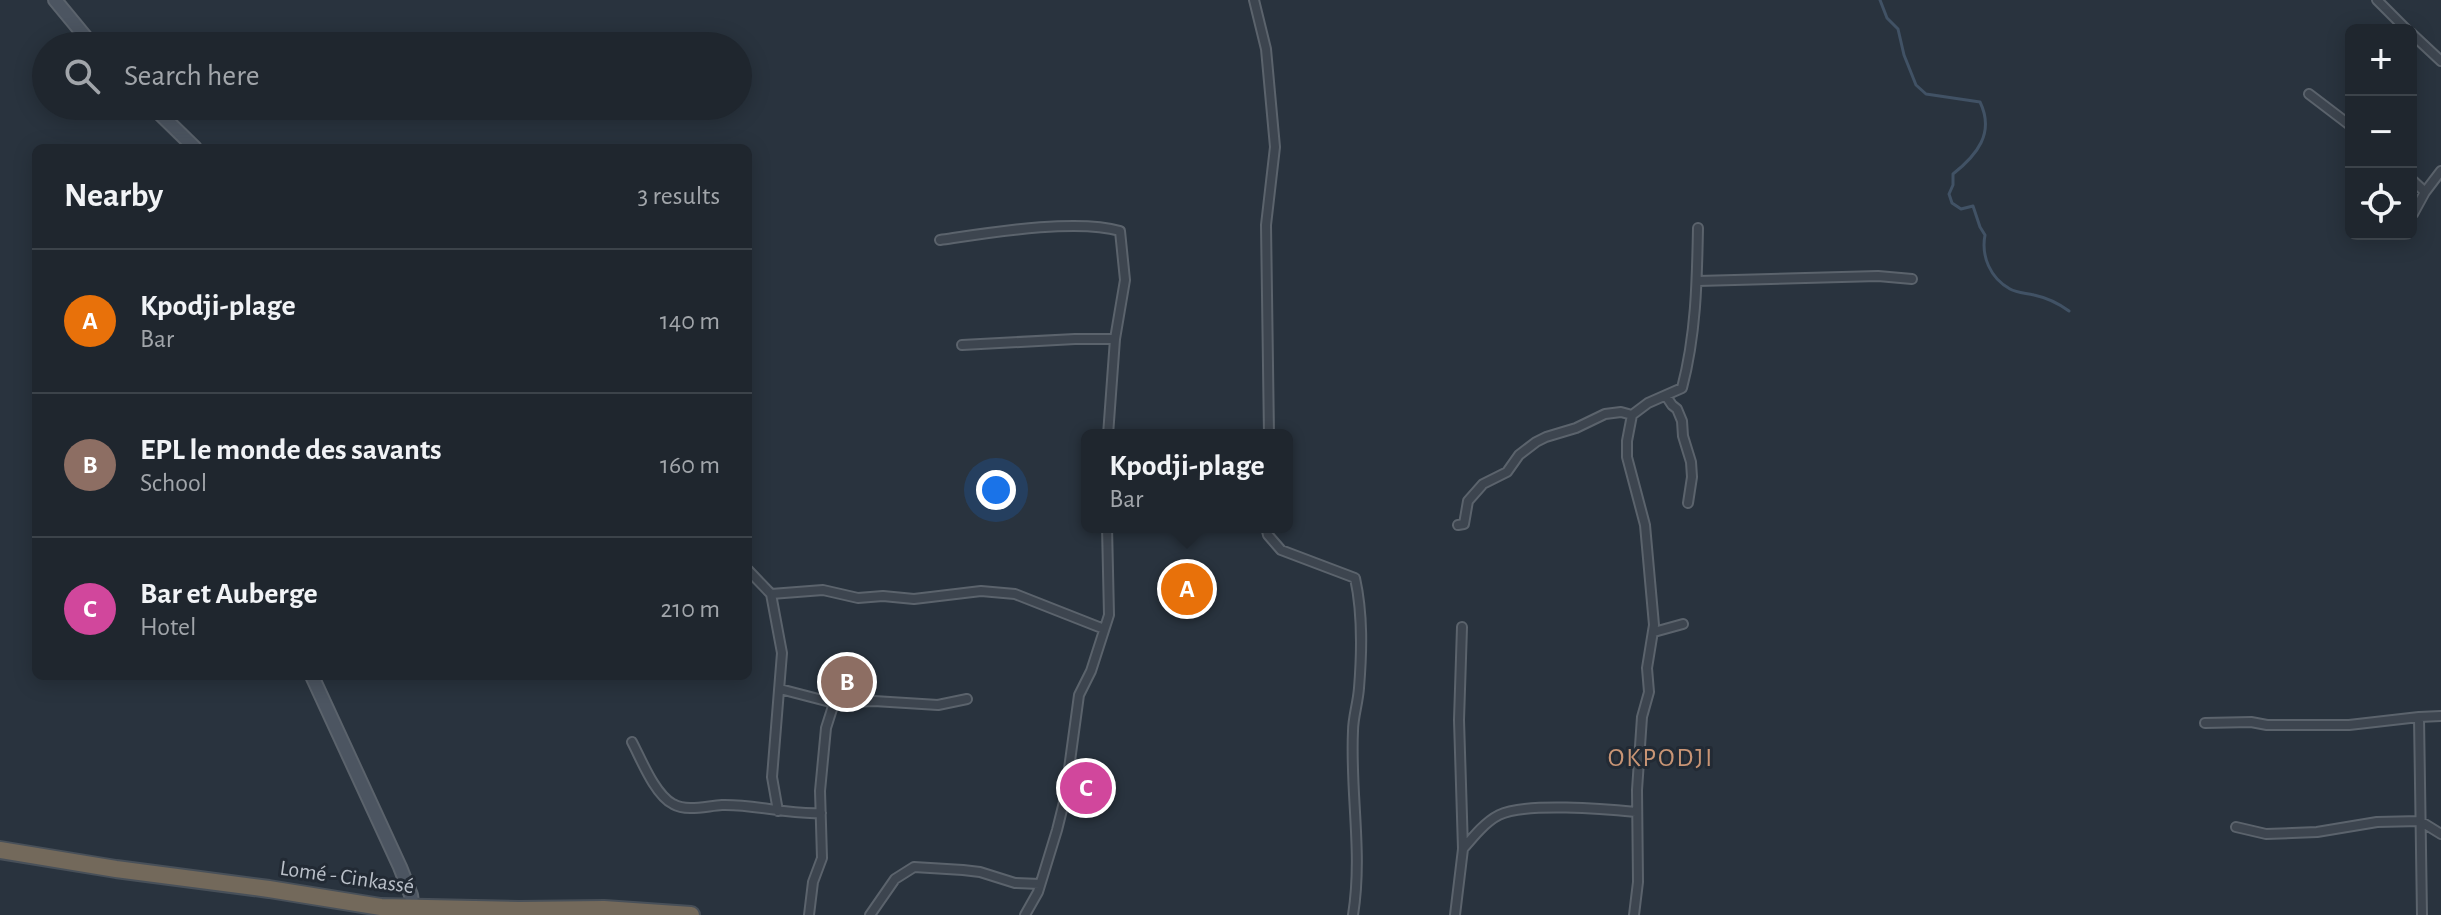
<!DOCTYPE html>
<meta charset="utf-8">
<style>
:root{--surface:#1f262e;--page:#272e36;--text:#f1f3f6;--muted:#a1a5aa;--line:#3c434a;--accent:#9cbeec}
body{margin:0;font-family:"Alegreya Sans",sans-serif;background:var(--page);color:var(--text)}
.controls{position:absolute;right:24px;top:24px;display:grid;overflow:hidden;border-radius:12px;box-shadow:0 4px 20px #0003}
.controls button{width:72px;height:72px;display:grid;place-items:center;padding:0;border:0;border-bottom:2px solid var(--line);background:var(--surface);color:var(--text);font:40px sans-serif}
.you{position:absolute;left:996px;top:490px;width:28px;height:28px;margin:-20px;border:6px solid #fff;border-radius:50%;background:#1a73e8;box-shadow:0 0 0 12px #1a73e833}
.badge{display:grid;place-items:center;width:52px;height:52px;border-radius:50%;background:var(--accent);color:#fff;font-size:26px;font-weight:700}
.pin{position:absolute;translate:-50% -50%;border:4px solid #fff;box-shadow:0 2px 8px #0006}
.popup{position:absolute;left:1081px;top:429px;width:212px;height:104px;box-sizing:border-box;display:grid;place-content:center;border-radius:12px;background:var(--surface);filter:drop-shadow(0 2px 6px #0005);font-size:26px;white-space:nowrap;color:var(--muted)}
.popup b{font-size:30px;color:var(--text)}
.popup::after{content:'';position:absolute;left:50%;top:100%;margin-left:-16px;border:16px solid transparent;border-top-color:var(--surface)}
.list{margin:0;padding:0;list-style:none}
h2{display:flex;justify-content:space-between;align-items:center;height:104px;margin:0;padding:0 32px;font-size:34px}
h2 small{font-size:26px;font-weight:400;color:var(--muted)}
.list li{display:grid;grid-template-columns:52px 1fr auto;gap:24px;align-items:center;box-sizing:border-box;height:144px;padding:0 32px;border-top:2px solid var(--line)}
.list b{display:block;font-size:30px;white-space:nowrap}
.list p{margin:0;font-size:26px;white-space:nowrap;color:var(--muted)}
.list em{font-size:26px;font-style:normal;color:var(--muted)}
.icon{flex:none;width:44px;height:44px;fill:none;stroke:currentColor;stroke-width:2;stroke-linecap:round;stroke-linejoin:round}
.map{position:relative;flex:none;width:2441px;height:915px;overflow:hidden}
.search{position:absolute;background:var(--surface);box-shadow:0 4px 20px #0003;left:32px;top:32px;width:720px;height:88px;display:flex;align-items:center;gap:20px;box-sizing:border-box;padding:0 28px;border-radius:44px;color:var(--muted);font-size:30px}
.panel{position:absolute;background:var(--surface);box-shadow:0 4px 20px #0003;left:32px;top:144px;width:720px;height:536px;border-radius:12px}
.map>svg:first-child{display:block}
</style>
<div class="map">
<svg width="2441" height="915" viewBox="0 0 2441 915">
<rect width="100%" height="100%" fill="#29333e"/>
<g fill="none" stroke-linecap="round" stroke-linejoin="round">
<path stroke="#415265" stroke-width="3" d="M1880 0 1887 18 1898 29 1904 55 1916 85 1926 94 1980 102C1995 133 1977 155 1953 174V185L1949 194 1952 203 1961 209 1973 206 1980 227 1985 235C1981 256 1990 278 2010 289 2017 293 2026 293 2034 295 2048 298 2058 303 2069 311"/>
<g stroke="#5b636c" stroke-width="12">
<path id="street" d="M1254 0 1266 49 1275 147 1266 225 1269 435
M2377 0 2407 30
M2411 33 2441 61
M2309 94 2351 126
M2411 179 2425 192
M2413 214 2425 192 2441 171
M940 240C988 233 1076 218 1120 231L1125 280 1115 339 1108 435
M1698 281 1878 276 1912 279
M962 345 1075 339H1115
M1666 396 1672 405 1677 409 1682 421 1683 436 1691 462 1692 477 1688 503
M1632 415 1627 441V457L1645 525 1654 625 1647 668 1649 692 1642 717 1637 790 1638 882 1634 915
M1458 525 1464 524 1468 501 1483 484 1507 472 1519 455 1536 442 1546 437 1576 428 1605 414 1621 412 1632 415 1648 403 1682 388C1696 335 1697 282 1698 228
M1266 527 1268 535 1281 550 1355 578C1363 614 1362 651 1359 688 1358 703 1353 717 1353 731 1350 793 1363 853 1353 915
M748 570 771 594 782 653 772 777 778 811
M771 594 823 590 858 598 883 596 914 599 981 591 1015 594 1104 629
M1654 632 1683 624
M780 689 834 703 874 701 938 705 967 699
M2419 717 2441 716
M2205 723 2251 722 2267 725H2349L2419 717 2422 915
M632 742C641 759 655 795 673 804 687 812 706 806 722 805 756 804 788 815 821 813
M2236 827 2266 834 2317 832 2377 822 2420 821 2441 834
M1463 849C1473 837 1485 822 1499 815 1524 802 1607 809 1636 812
M809 915 813 882 822 858 820 791 826 728 834 703
M870 915 895 879 914 867 963 870 980 872 1015 883 1040 884
M1025 915 1038 892 1057 830 1065 798 1079 695 1091 671 1109 615 1107 527
M1455 915 1463 849 1459 720 1462 627"/>
</g>
<g stroke="#5b636c" stroke-width="16">
<path id="secondary" d="M55 0 93 46
M152 106 195 148
M312 676 400 867 411 895 413 909"/>
</g>
<g stroke="#485059" stroke-width="20">
<path id="highway" d="M0 850 116 869 269 889 381 907 519 910 604 909 691 915"/>
</g>
<use href="#street" stroke="#3d454f" stroke-width="8"/>
<use href="#secondary" stroke="#4c5561" stroke-width="12"/>
<use href="#highway" stroke="#73695b" stroke-width="16"/>
</g>
<g text-anchor="middle" dominant-baseline="central" stroke-width="6" stroke-linejoin="round" paint-order="stroke">
<g font-size="22" fill="#bac0c9" stroke="#222a34">
<text transform="translate(347 877) rotate(8)">Lomé - Cinkassé</text>
</g>
<g font-size="26" letter-spacing="2" fill="#c99575" stroke="#222a34">
<text x="1661" y="758">OKPODJI</text>
</g>
</g>
</svg>
<div class="controls">
<button>+</button>
<button>−</button>
<button><svg class="icon" aria-label="locate" viewBox="0 0 24 24"><circle cx="12" cy="12" r="6"/><path d="M12 2v4M12 18v4M2 12h4M18 12h4"/></svg></button>
</div>
<div class="you"></div>
<div class="pin badge" style="left:1187px;top:589px;background:#e8710a">A</div>
<div class="popup"><b>Kpodji-plage</b>Bar</div>
<div class="pin badge" style="left:847px;top:682px;background:#8d6e63">B</div>
<div class="pin badge" style="left:1086px;top:788px;background:#d1479c">C</div>
<div class="search"><svg class="icon" aria-label="search" viewBox="0 0 24 24"><circle cx="10" cy="10" r="6"/><path d="M15 15l6 6"/></svg>Search here</div>
<section class="panel">
<h2>Nearby<small>3 results</small></h2>
<ul class="list">
<li><span class="badge" style="background:#e8710a">A</span><div><b>Kpodji-plage</b><p>Bar</p></div><em>140 m</em></li>
<li><span class="badge" style="background:#8d6e63">B</span><div><b>EPL le monde des savants</b><p>School</p></div><em>160 m</em></li>
<li><span class="badge" style="background:#d1479c">C</span><div><b>Bar et Auberge</b><p>Hotel</p></div><em>210 m</em></li>
</ul>
</section>
</div>
